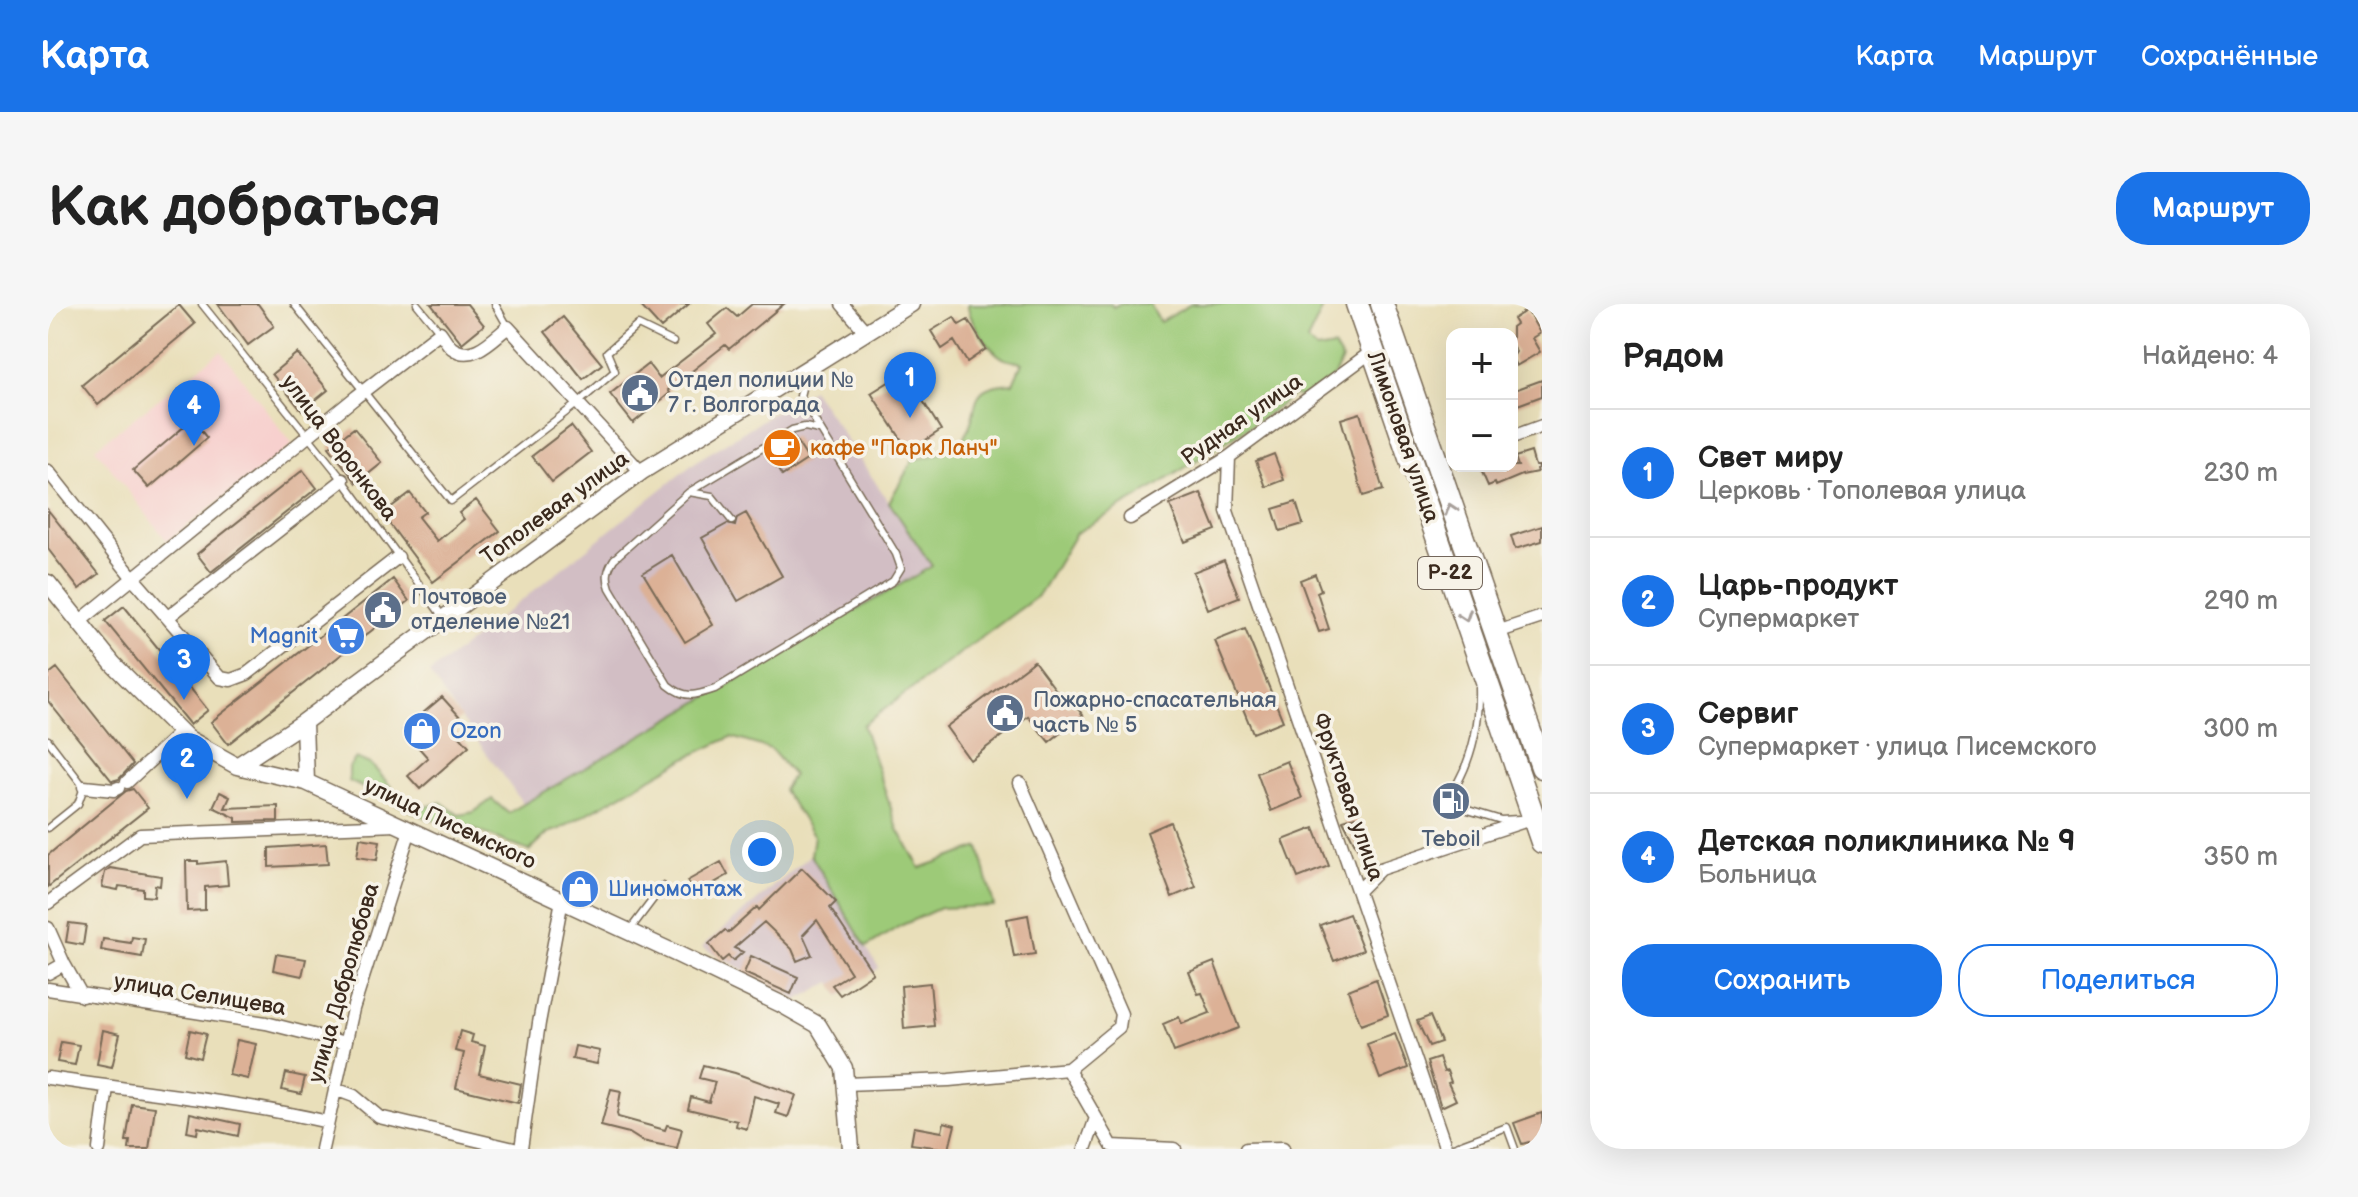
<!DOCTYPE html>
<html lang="ru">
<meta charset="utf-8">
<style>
:root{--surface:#fff;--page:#f6f6f6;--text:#222;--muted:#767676;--line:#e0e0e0;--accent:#1a73e8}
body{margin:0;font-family:"Balsamiq Sans",sans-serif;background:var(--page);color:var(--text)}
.controls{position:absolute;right:24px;top:24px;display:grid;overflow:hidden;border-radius:16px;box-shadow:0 8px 32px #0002}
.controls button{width:72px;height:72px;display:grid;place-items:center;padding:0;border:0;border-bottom:2px solid var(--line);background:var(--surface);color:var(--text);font:40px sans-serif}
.you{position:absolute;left:714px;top:548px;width:28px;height:28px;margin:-20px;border:6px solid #fff;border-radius:50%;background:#1a73e8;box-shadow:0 0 0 12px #1a73e833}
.badge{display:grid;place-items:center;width:52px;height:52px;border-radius:50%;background:var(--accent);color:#fff;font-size:26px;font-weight:700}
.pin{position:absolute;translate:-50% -66px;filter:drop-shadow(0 2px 4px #0008)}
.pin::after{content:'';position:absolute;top:42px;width:28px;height:24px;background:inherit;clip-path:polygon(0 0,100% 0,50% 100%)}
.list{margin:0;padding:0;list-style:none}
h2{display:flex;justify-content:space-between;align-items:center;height:104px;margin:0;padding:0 32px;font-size:34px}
h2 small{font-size:26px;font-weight:400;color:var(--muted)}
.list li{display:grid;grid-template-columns:52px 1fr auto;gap:24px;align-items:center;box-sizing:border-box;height:128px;padding:0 32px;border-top:2px solid var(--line)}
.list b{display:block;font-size:30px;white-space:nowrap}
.list p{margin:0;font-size:26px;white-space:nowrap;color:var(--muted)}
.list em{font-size:26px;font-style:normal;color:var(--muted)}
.actions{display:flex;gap:16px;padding:24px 32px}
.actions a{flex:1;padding:18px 0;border:2px solid var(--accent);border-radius:32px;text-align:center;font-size:28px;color:var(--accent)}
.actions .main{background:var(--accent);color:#fff}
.map{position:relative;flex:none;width:1494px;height:845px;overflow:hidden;border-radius:32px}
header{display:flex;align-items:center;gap:48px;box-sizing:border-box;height:112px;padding:0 40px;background:var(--accent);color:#fff}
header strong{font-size:38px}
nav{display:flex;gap:44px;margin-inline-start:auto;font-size:28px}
.intro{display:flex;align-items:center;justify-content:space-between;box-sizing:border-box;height:192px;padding:0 48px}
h1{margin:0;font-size:56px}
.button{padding:20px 36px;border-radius:32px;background:var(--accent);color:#fff;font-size:28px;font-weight:700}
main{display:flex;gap:48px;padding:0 48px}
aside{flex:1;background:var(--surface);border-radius:32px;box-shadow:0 8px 32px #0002}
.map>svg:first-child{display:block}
</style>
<header>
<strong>Карта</strong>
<nav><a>Карта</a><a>Маршрут</a><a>Сохранённые</a></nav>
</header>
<div class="intro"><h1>Как добраться</h1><a class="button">Маршрут</a></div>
<main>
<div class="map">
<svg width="1494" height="845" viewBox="0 0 1494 845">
<rect width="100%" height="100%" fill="#f7f3e8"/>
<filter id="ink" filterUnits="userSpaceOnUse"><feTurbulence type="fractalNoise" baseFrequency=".0125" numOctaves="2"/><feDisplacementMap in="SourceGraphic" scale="16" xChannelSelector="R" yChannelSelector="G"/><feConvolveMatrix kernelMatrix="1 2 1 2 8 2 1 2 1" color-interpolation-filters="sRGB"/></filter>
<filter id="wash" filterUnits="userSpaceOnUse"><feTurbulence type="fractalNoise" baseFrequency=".006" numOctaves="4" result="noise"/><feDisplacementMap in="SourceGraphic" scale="32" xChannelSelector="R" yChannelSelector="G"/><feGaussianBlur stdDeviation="1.8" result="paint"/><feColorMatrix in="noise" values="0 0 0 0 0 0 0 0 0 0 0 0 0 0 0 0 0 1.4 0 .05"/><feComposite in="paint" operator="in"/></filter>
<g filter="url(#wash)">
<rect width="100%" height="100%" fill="#e9dfba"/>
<path fill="#f7d0ce" d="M173 47 245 141 119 237 47 144Z"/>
<path fill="#d2bec4" d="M764 85 884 261 476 501 381 370 650 156Z
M763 551 831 664 792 692 783 678 749 696 654 643Z"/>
<path fill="#9dca78" stroke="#6c7a4b" stroke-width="2" d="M920 0H1063L1065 3 1071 0H1102L1112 18 1143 0H1277L1259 37 1269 46 1286 43 1294 56 1284 75 1253 94 1246 91 1215 114 1091 193 1028 229 991 291 815 421 850 525 872 564 931 543 946 602 892 604 852 622 818 643 763 551 766 532 735 486 745 471 723 445 683 433 640 453 512 525 500 529 481 547 397 514 384 517 301 477V463L308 454 324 461 351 492 375 504 393 498 411 511 426 508 444 495 460 509 884 262 841 198 865 156C882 152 905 149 916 133 936 102 914 82 965 79L974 59C968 57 960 57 955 54 942 47 919 14 920 0Z"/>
<g id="blocks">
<path fill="#dcb196" d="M170 0H210L226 22 200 41Z
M383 0H419L436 21 414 39Z
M591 0H641L613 24Z
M704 0H736L681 45 677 41 620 86 622 89 585 119 562 90 600 60 611 74 668 30 660 20 679 4 689 13Z
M131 1 147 20 50 101 34 81Z
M1479 6 1492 29 1484 34 1492 48 1468 62 1464 54 1468 48 1464 41V23L1468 20 1465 15Z
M515 13 554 60 535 75 497 28Z
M906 13 911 21 920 16 938 45 919 58 906 37 894 45 883 27Z
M249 49 280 86 254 107 224 70Z
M857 68 893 126 861 147 823 89Z
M1494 76V92L1464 103V87Z
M1312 109 1335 186 1315 192 1293 115Z
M144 116 159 134 101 184 85 166Z
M523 122 543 148 504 178 484 152Z
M306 124 334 159 309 179 281 143Z
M745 132 760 155 734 172 719 148Z
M1483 148 1487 162H1494L1488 165 1489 168 1474 171 1448 182 1447 179 1440 182 1433 166 1442 162H1470L1467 153Z
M1226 150 1236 176 1218 183 1208 157Z
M255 166 269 184 163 268 149 250Z
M362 189 377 208 370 213 389 237 416 215 411 209 428 196 452 227 385 278 334 210Z
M1153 189 1168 226 1137 238 1122 201Z
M1248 198 1255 220 1232 227 1225 205Z
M0 206 51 270 31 285 0 245Z
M698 209 734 272 690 297 654 234 679 220 687 222 689 214Z
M1494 222V237L1467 245 1463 232Z
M624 251 665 321 637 338 595 269Z
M1176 256 1191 293 1160 305 1145 268Z
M1267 270 1273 286 1269 288 1281 325 1271 328 1252 276Z
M345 275 361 297 180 440 163 418Z
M76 302 160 406 142 421 57 317Z
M1197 325 1235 417 1205 429 1167 337Z
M986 357 1020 402 1025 399 1035 411 1001 438 980 412 922 456 898 423Z
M9 364 85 460 71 475 64 477 0 397V371Z
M394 393 413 414 403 422 421 442 372 485 360 472 380 454 355 426Z
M1239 457 1254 494 1223 507 1209 469Z
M85 485 100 504 0 583V551L78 487Z
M172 488 182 493 177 504 230 502V517L188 518V514L165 503Z
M1308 512 1324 558 1318 561 1295 516Z
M1122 518 1148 583 1124 593 1099 528Z
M1266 524 1281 562 1250 574 1235 536Z
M312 534 332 537 329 556 309 553Z
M278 540 280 560 221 563V544Z
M138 557H150V560L178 557 180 581 157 583V606L139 607Z
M673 558 680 571 647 590 639 577Z
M62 564 113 572 112 582 107 581 106 593 95 592V585L71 582 70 586 54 583 57 568Z
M754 564 788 598 782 604 825 669 792 691 784 681 803 669 769 616 755 631 764 651 749 657 744 645 716 618 686 644 695 648 685 657 680 652 674 657 661 640 677 626 680 629 709 603 711 606Z
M1301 610 1315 646 1286 657 1272 621Z
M980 611 987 650 966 653 959 615Z
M21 619 38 621 35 641 18 638Z
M84 633 97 635 94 653 53 646 55 635 83 639Z
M228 650 258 655 254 672 225 666Z
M703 652 750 673 743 690 696 669Z
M1166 658 1191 724 1126 748 1115 720 1131 713 1134 720 1162 709 1154 689 1150 690 1141 668Z
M1328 675 1340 711 1313 721 1300 686Z
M882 679 886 722 856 725 853 682Z
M1382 712 1393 738 1381 742 1369 717Z
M55 726 72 730 64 763 49 760Z
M142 726 158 730 152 754 137 750Z
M412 727 425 731 423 738 437 742 431 770 473 780 470 799 408 784 416 749 407 747Z
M1347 730 1360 764 1332 775 1319 740Z
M189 736 208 740 200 775 181 771Z
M13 738 31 741 27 761 9 758Z
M527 742 552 747 549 760 524 755Z
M1391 754 1396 768 1399 767 1403 778 1400 779 1408 796 1393 803 1379 758Z
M655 761 687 769 748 791 740 813 728 809 731 800 706 792 699 825 688 822 689 817 640 805 643 793 661 798 667 778 651 774Z
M238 769 257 773 253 790 234 786Z
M563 785 573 787 569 810 570 813 617 826 619 821 634 825 629 844 594 837 581 829 553 822Z
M84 800 107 803 101 845H81L82 837H78Z
M142 809 192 820 190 832 150 823 149 830 139 828Z
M1494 809V845H1483L1481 838 1474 840 1466 819Z
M896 818 907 821 901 845 863 840 866 823 894 828Z"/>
</g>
</g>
<g filter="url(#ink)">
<use href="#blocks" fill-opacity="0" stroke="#786955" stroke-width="2"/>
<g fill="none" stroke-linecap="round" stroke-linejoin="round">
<g stroke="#786955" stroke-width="9">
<path id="lane" d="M154 0 295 176 395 313
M246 0 403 197 530 99 567 67 559 48 590 21 625 38
M369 0 392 28
M447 0 460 23
M641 188 744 126 757 123 771 126
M684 217 664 192 641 188 566 255C559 266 558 273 562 284L620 381C637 395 647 392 667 385L845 277 853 264 848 250 752 92 758 69
M1431 384C1432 416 1425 451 1409 480L1420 506 1453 516 1471 515
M0 436 36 483 30 500 0 524
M581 627 615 582
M1400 845 1459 823 1467 845"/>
</g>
<g stroke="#786955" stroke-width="15">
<path id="street" d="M794 0 818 28
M1464 133 1494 122
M1181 153 1179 207 1398 845
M0 167 85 274 172 374 183 376 199 370 350 253
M1082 214 1181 153 1326 46
M120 313 295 176
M31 318 308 93 392 28C396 33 399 40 404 44 424 59 445 35 460 23L593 168
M1446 329 1494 313
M79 478 133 428
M36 483 66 486 70 484
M1311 586 1332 565 1486 514
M0 599 92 531 348 521
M0 624 16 660 0 669
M16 660 34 692
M0 685 218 719 297 739
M1020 765 1064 842 1127 845
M0 774C93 788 188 797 280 818
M797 780 901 776 1020 765 1071 723 1073 710 972 479
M287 785 306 792 331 813 466 845
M51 845 59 783
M274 845 305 705 362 526
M473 845 491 719 514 596
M1037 845 1048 814
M1198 845 1235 844"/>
</g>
<g stroke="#786955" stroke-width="19">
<path id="secondary" d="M0 279 65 360 139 434 189 462 258 478 629 650 733 700 770 721 796 764 803 845
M256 418 258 478
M189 462 256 418 593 168 863 0"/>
</g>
<g stroke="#786955" stroke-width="25">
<path id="highway" d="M1309 0 1494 538
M1334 0 1494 463"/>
</g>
<use href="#lane" stroke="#fff" stroke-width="6"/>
<use href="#street" stroke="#fff" stroke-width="12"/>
<use href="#secondary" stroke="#fff" stroke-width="16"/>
<use href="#highway" stroke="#fff" stroke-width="22"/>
</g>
<defs><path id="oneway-chevron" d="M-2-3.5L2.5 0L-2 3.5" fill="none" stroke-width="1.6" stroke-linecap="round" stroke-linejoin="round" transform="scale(2)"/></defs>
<g stroke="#a79f9a">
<use href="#oneway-chevron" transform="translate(1403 205) rotate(-109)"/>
<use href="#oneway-chevron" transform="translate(1417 312) rotate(71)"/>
</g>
</g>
<defs>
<g id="civic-disc" transform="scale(2)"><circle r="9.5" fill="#5c6f8a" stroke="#f7f3e8"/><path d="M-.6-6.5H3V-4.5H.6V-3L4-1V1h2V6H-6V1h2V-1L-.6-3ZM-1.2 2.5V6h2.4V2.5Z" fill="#fff"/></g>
<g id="cafe-disc" transform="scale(2)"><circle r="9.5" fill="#e8710a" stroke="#f7f3e8"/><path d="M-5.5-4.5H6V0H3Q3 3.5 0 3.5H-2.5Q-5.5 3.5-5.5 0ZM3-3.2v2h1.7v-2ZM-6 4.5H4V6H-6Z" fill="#fff"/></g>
<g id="supermarket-disc" transform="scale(2)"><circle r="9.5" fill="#3f7fe0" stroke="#f7f3e8"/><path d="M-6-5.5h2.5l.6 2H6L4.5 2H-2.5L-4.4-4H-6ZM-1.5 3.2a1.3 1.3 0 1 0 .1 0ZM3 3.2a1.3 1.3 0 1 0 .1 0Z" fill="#fff"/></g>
<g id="shop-disc" transform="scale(2)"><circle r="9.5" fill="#3f7fe0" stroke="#f7f3e8"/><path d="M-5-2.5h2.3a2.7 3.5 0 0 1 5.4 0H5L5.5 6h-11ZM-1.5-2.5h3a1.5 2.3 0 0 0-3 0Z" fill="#fff"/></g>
<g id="fuel-disc" transform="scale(2)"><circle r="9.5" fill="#5c6f8a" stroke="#f7f3e8"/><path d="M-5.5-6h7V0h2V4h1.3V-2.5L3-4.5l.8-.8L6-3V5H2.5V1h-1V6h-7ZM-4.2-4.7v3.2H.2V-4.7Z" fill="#fff"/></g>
</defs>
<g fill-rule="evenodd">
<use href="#civic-disc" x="592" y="89"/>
<use href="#cafe-disc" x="734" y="144"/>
<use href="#civic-disc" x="335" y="306"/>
<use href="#supermarket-disc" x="298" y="332"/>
<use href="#civic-disc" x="957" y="409"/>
<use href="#shop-disc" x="374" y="427"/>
<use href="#fuel-disc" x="1403" y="497"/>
<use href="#shop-disc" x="532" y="585"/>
</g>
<g text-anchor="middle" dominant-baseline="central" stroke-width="7" stroke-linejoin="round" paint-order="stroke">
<rect fill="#f7f3e8" stroke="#73665b" stroke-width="2" x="1370" y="253" width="64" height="32" rx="6"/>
<g font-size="20" font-weight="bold" fill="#3b2a1e">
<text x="1402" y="269">Р-22</text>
</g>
<g font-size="22" fill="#4e5e75" stroke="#f7f3e8" text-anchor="start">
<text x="620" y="76">Отдел полиции №<tspan x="620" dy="25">7 г. Волгограда</tspan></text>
<text x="363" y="293">Почтовое<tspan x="363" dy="25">отделение №21</tspan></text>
<text x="985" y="396">Пожарно-спасательная<tspan x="985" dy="25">часть № 5</tspan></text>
<text x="1403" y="535" text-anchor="middle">Teboil</text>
</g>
<g font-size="22" fill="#3b2a1e" stroke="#f7f3e8">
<text transform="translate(1194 116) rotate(-35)">Рудная улица</text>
<text transform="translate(1355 133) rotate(71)">Лимоновая улица</text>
<text transform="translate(291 144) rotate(53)">улица Воронкова</text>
<text transform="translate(507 204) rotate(-36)">Тополевая улица</text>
<text transform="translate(1300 493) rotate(71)">Фруктовая улица</text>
<text transform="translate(402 520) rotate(25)">улица Писемского</text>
<text transform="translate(296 679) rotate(-74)">улица Добролюбова</text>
<text transform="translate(152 691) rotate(9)">улица Селищева</text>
</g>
<g font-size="22" fill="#c56008" stroke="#f7f3e8" text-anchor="start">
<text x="762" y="144">кафе "Парк Ланч"</text>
</g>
<g font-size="22" fill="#366cbe" stroke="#f7f3e8" text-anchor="start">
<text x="270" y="332" text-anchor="end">Magnit</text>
<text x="402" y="427">Ozon</text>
<text x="560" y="585">Шиномонтаж</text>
</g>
</g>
</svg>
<div class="controls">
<button>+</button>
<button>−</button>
</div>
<div class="you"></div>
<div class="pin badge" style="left:862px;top:114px">1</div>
<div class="pin badge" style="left:139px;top:495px">2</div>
<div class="pin badge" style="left:136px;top:396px">3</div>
<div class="pin badge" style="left:146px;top:142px">4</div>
</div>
<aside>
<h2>Рядом<small>Найдено: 4</small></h2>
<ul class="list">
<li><span class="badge">1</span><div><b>Свет миру</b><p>Церковь · Тополевая улица</p></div><em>230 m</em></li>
<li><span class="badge">2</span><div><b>Царь-продукт</b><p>Супермаркет</p></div><em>290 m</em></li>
<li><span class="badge">3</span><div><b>Сервиг</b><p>Супермаркет · улица Писемского</p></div><em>300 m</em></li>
<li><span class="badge">4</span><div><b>Детская поликлиника № 9</b><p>Больница</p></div><em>350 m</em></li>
</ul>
<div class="actions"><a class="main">Сохранить</a><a>Поделиться</a></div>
</aside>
</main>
